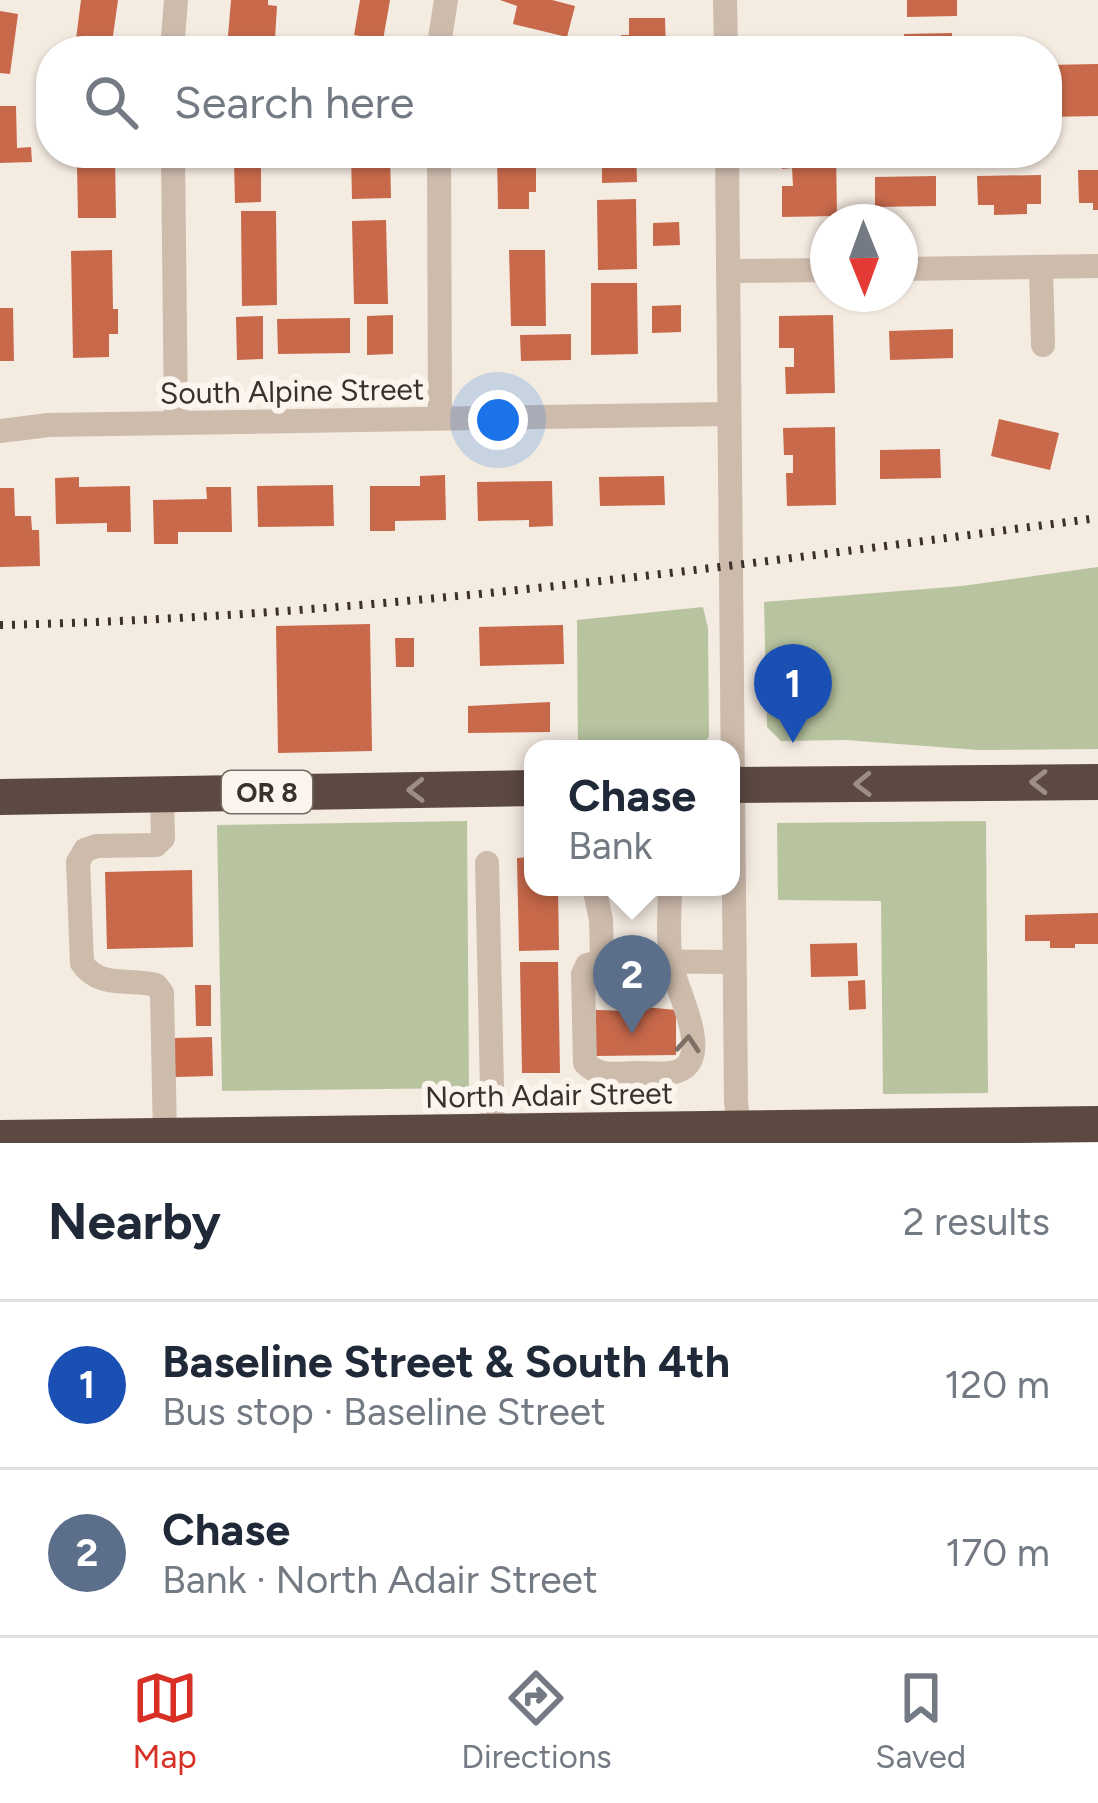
<!DOCTYPE html>
<meta charset="utf-8">
<style>
:root{--surface:#fff;--page:#f6f6f7;--text:#1f2937;--muted:#747a83;--line:#e0e1e3;--accent:#d93025}
body{margin:0;font-family:Figtree,sans-serif;background:var(--page);color:var(--text)}
.compass{position:absolute;left:810px;top:204px;width:108px;height:108px;border-radius:50%;background:var(--surface);box-shadow:0 3px 9px #0004;rotate:179deg}
.you{position:absolute;left:498px;top:420px;width:42px;height:42px;margin:-30px;border:9px solid #fff;border-radius:50%;background:#1a73e8;box-shadow:0 0 0 18px #1a73e833}
.badge{display:grid;place-items:center;width:78px;height:78px;border-radius:50%;background:var(--accent);color:#fff;font-size:39px;font-weight:700}
.pin{position:absolute;translate:-50% -99px;filter:drop-shadow(0 3px 6px #0008)}
.pin::after{content:'';position:absolute;top:63px;width:42px;height:36px;background:inherit;clip-path:polygon(0 0,100% 0,50% 100%)}
.popup{position:absolute;left:524px;top:740px;width:216px;height:156px;box-sizing:border-box;display:grid;place-content:center;border-radius:24px;background:var(--surface);filter:drop-shadow(0 3px 9px #0005);font-size:39px;white-space:nowrap;color:var(--muted)}
.popup b{font-size:45px;color:var(--text)}
.popup::after{content:'';position:absolute;left:50%;top:100%;margin-left:-24px;border:24px solid transparent;border-top-color:var(--surface)}
.list{margin:0;padding:0;list-style:none}
h2{display:flex;justify-content:space-between;align-items:center;height:156px;margin:0;padding:0 48px;font-size:51px}
h2 small{font-size:39px;font-weight:400;color:var(--muted)}
.list li{display:grid;grid-template-columns:78px 1fr auto;gap:36px;align-items:center;box-sizing:border-box;height:168px;padding:0 48px;border-top:3px solid var(--line)}
.list b{display:block;font-size:45px;white-space:nowrap}
.list p{margin:0;font-size:39px;white-space:nowrap;color:var(--muted)}
.list em{font-size:39px;font-style:normal;color:var(--muted)}
.icon{flex:none;width:66px;height:66px;fill:none;stroke:currentColor;stroke-width:2;stroke-linecap:round;stroke-linejoin:round}
.map{position:relative;flex:none;width:1098px;height:1143px;overflow:hidden}
.search{position:absolute;background:var(--surface);box-shadow:0 3px 9px #0004;left:36px;right:36px;top:36px;height:132px;display:flex;align-items:center;gap:30px;box-sizing:border-box;padding:0 42px;border-radius:48px;color:var(--muted);font-size:45px}
.sheet{height:492px;background:var(--surface)}
nav{display:flex;justify-content:space-around;align-items:center;box-sizing:border-box;height:168px;border-top:3px solid var(--line);background:var(--surface);font-size:33px;color:var(--muted)}
nav a{display:grid;justify-items:center;gap:6px}
nav .on{color:var(--accent)}
.map>svg:first-child{display:block}
</style>
<div class="map">
<svg width="1098" height="1143" viewBox="0 0 1098 1143">
<rect width="100%" height="100%" fill="#f4ebe1"/>
<path fill="#b8c4a0" d="M1098 567V749L978 750 846 740 781 741 767 727 764 602 962 586Z
M703 607 708 628 709 737 698 749H578L577 620Z
M467 821 469 1088 222 1091 217 825Z
M986 821 988 1093 883 1094 881 901 778 900 777 823Z"/>
<path fill="#c8694b" d="M81 0H118L112 43 76 39Z
M231 0H268V5L277 6 275 39 228 36Z
M360 0H390L383 40 354 35Z
M500 0H552L575 6 567 37 513 24 517 6Z
M907 0H957V16L907 17Z
M0 11 18 14 10 74 0 73Z
M629 18H665L666 51H622L621 35H629Z
M952 33V51H904V34Z
M815 38H845V51H815Z
M1098 64V116L1047 117V65Z
M0 106H16L17 148 31 147 32 162 0 163Z
M351 153H390L391 198 352 199Z
M497 153H536V192H529V209H498Z
M602 153H636L637 182 602 183Z
M782 153H836L837 216 782 217V186H793L792 168 782 169Z
M86 155H115L116 218H78L77 165H86Z
M261 159V202L235 203 234 160Z
M1078 170H1098V210H1093V203H1079Z
M1041 175V204H1027V214L994 215V205H978L977 176Z
M936 176V206L875 207V177Z
M636 199 637 269 598 270 597 200Z
M241 211H276L277 305 242 306Z
M386 220 388 304H354L352 221Z
M679 222 680 245 653 246V223Z
M112 250 113 309H118V334H109V357L73 358 71 251Z
M509 250H545L546 326H511Z
M591 283H637L638 354 591 355Z
M681 305V332L652 333V306Z
M0 308H13L14 361H0Z
M393 315V354L367 355V316Z
M833 315 835 393 786 394 785 367H794V348H779V316Z
M263 316V359L237 360 236 317Z
M350 318V353L278 354 277 319Z
M953 329V358L890 360 889 331Z
M571 334V360L521 361 520 335Z
M999 419 1059 433 1050 470 991 456Z
M835 427 836 505 787 506 786 473H793V455H784L783 428Z
M940 449 941 478 880 479V450Z
M445 475 446 520 395 521V531H370V486H420V476Z
M664 476 665 505 600 506 599 477Z
M79 477V487L130 486 131 532H107V523L56 524 55 478Z
M552 481 553 526 529 527V520L478 521 477 482Z
M333 485 334 526 258 527 257 486Z
M206 487H231L232 532H178V544H154L153 500 207 499Z
M0 488H14L15 516H31L32 530H39L40 566 0 567Z
M370 624 372 751 278 753 276 626Z
M563 625 564 664 480 666 479 627Z
M395 638H414V667H396Z
M550 702V732L468 733V706Z
M533 857V887H558L559 950 519 951 517 858Z
M192 870 193 947 107 949 105 872Z
M1098 913V944H1075V948H1050V941H1025V915Z
M857 943 858 976 811 977 810 944Z
M520 962H558L560 1073H522Z
M865 980 866 1009 849 1010 848 981Z
M195 985H211V1026H196Z
M634 1006 676 1010V1055L596 1056V1010L634 1011Z
M212 1037 213 1076 175 1077 174 1038Z"/>
<g fill="none" stroke-linecap="round" stroke-linejoin="round">
<path stroke="#cdbbac" stroke-width="24" d="M725 0 726 51
M172 51 176 0
M438 51 446 0
M173 153 176 422
M439 153 440 418
M727 153 736 1101 740 1140
M1041 267 1043 345
M900 269 1098 266
M728 271 828 270
M0 431 48 425 728 414
M162 794 163 838 156 845 97 846 85 850 78 862 82 963C99 989 130 978 156 985L162 993 165 1135
M487 863 493 1132
M594 887 601 920 602 961 734 962
M602 961 587 965 583 974 585 1063C599 1078 619 1073 638 1073 653 1073 681 1078 690 1061 703 1036 675 988 671 962 667 938 670 911 670 887"/>
<path stroke="#5c4a42" stroke-width="36" d="M731 785 1098 782
M0 797 533 788
M0 1138 1098 1124"/>
<path stroke="#3b302b" stroke-width="8" stroke-dasharray="3 9" stroke-linecap="butt" d="M0 625C368 617 734 566 1098 518"/>
</g>
<defs><path id="oneway-chevron" d="M-2-3.5L2.5 0L-2 3.5" fill="none" stroke-width="1.6" stroke-linecap="round" stroke-linejoin="round" transform="scale(3)"/></defs>
<g stroke="#9c8e87">
<use href="#oneway-chevron" transform="translate(1039 782) rotate(-180)"/>
<use href="#oneway-chevron" transform="translate(863 784) rotate(179)"/>
<use href="#oneway-chevron" transform="translate(416 790) rotate(179)"/>
</g>
<use stroke="#7d6f65" href="#oneway-chevron" transform="translate(688 1044) rotate(-86)"/>
<g text-anchor="middle" dominant-baseline="central" stroke-width="12" stroke-linejoin="round" paint-order="stroke">
<rect fill="#fbf5ee" stroke="#756b66" stroke-width="3" x="222" y="771" width="90" height="42" rx="9"/>
<g font-size="27" font-weight="bold" fill="#3b302b">
<text x="267" y="792">OR 8</text>
</g>
<g font-size="30" fill="#3b302b" stroke="#fbf5ee">
<text transform="translate(292 391) rotate(-1)">South Alpine Street</text>
<text transform="translate(549 1095) rotate(-1)">North Adair Street</text>
</g>
</g>
</svg>
<svg class="compass" viewBox="-18 -18 36 36"><path d="M0-13l5 13h-10z" fill="#e53935"/><path d="M0 13l5-13h-10z" fill="#747a83"/></svg>
<div class="you"></div>
<div class="pin badge" style="left:793px;top:743px;background:#1a4fb4">1</div>
<div class="pin badge" style="left:632px;top:1034px;background:#5c6f8a">2</div>
<div class="popup"><b>Chase</b>Bank</div>
<div class="search"><svg class="icon" aria-label="search" viewBox="0 0 24 24"><circle cx="10" cy="10" r="6"/><path d="M15 15l6 6"/></svg>Search here</div>
</div>
<section class="sheet">
<h2>Nearby<small>2 results</small></h2>
<ul class="list">
<li><span class="badge" style="background:#1a4fb4">1</span><div><b>Baseline Street &amp; South 4th</b><p>Bus stop · Baseline Street</p></div><em>120 m</em></li>
<li><span class="badge" style="background:#5c6f8a">2</span><div><b>Chase</b><p>Bank · North Adair Street</p></div><em>170 m</em></li>
</ul>
</section>
<nav>
<a class="on"><svg class="icon" aria-label="map" viewBox="0 0 24 24"><path d="M3 6l6-2 6 2 6-2v14l-6 2-6-2-6 2zM9 4v14M15 6v14"/></svg>Map</a>
<a><svg class="icon" aria-label="directions" viewBox="0 0 24 24"><path d="M12 3l9 9-9 9-9-9zM9 14v-3h6M13 9l2 2-2 2"/></svg>Directions</a>
<a><svg class="icon" aria-label="saved" viewBox="0 0 24 24"><path d="M7 4h10v16l-5-4-5 4z"/></svg>Saved</a>
</nav>
